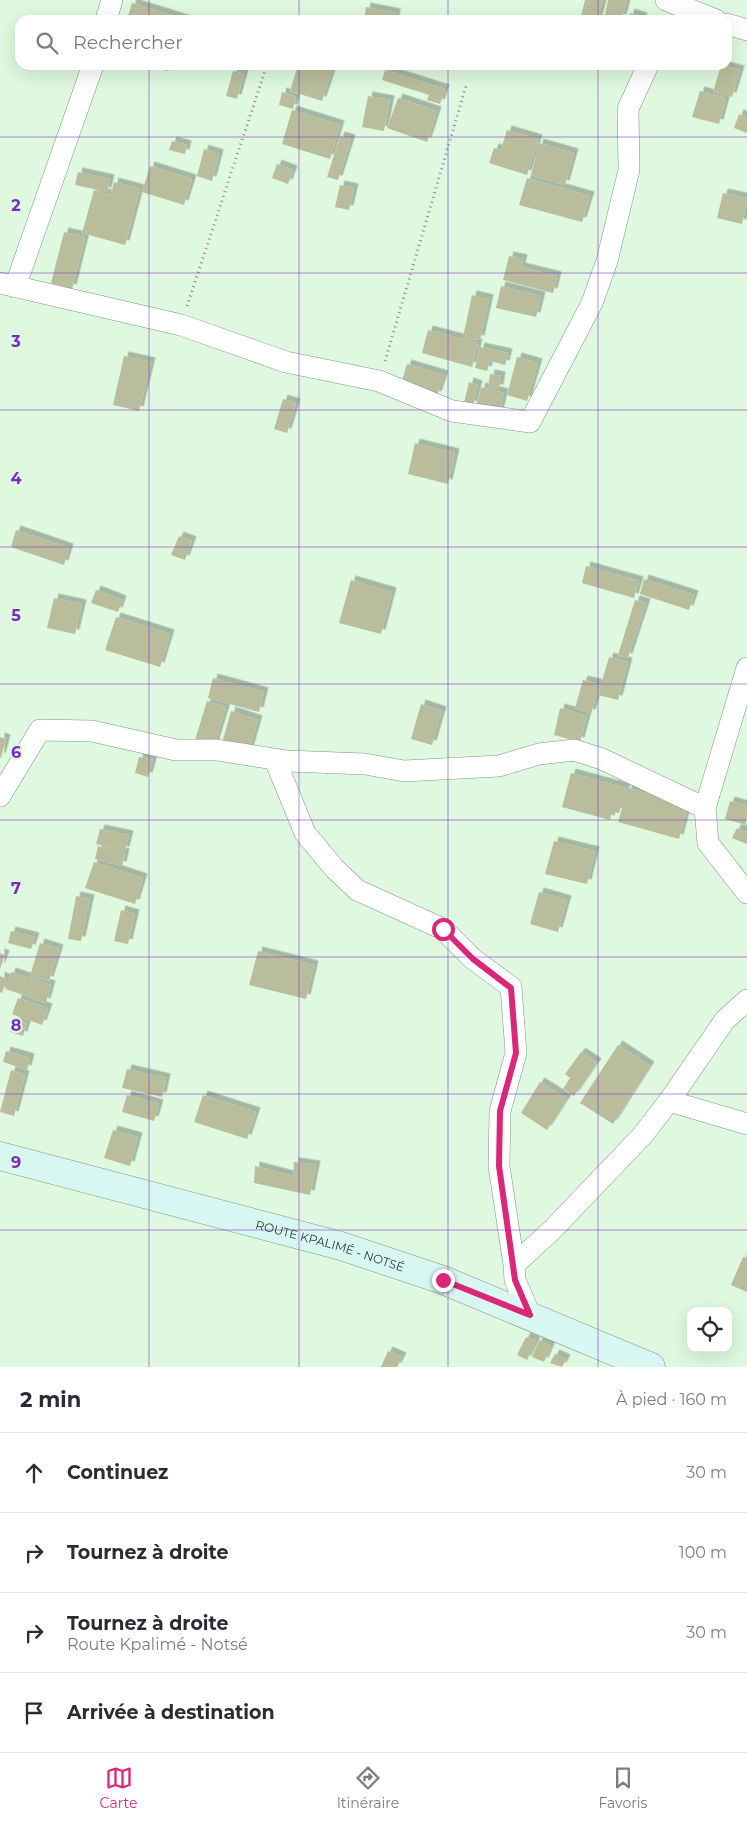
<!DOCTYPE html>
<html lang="fr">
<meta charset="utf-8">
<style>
:root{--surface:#fff;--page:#f2f2f3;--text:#2b2b33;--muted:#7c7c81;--line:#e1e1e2;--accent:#db2777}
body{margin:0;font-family:Montserrat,sans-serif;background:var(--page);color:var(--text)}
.controls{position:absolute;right:15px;bottom:15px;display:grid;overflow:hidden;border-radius:10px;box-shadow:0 5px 20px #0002}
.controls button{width:45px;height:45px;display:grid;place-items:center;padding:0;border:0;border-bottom:1px solid var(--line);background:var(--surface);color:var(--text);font:25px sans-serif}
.stop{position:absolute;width:15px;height:15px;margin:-11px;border:4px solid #db2777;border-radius:50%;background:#fff}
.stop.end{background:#db2777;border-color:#fff;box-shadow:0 1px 5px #0008}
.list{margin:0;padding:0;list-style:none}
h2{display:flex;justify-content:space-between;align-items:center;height:65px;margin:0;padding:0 20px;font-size:21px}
h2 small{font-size:16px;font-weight:400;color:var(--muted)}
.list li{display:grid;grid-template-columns:32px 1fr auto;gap:15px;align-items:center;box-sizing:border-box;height:80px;padding:0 20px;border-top:1px solid var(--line)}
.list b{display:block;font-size:19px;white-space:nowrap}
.list p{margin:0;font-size:16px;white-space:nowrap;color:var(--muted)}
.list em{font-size:16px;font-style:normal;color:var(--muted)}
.icon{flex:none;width:28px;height:28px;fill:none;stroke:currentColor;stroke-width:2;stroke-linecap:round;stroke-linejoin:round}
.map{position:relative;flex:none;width:747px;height:1367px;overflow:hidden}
.search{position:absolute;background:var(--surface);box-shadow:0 5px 20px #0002;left:15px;right:15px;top:15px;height:55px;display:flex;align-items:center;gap:12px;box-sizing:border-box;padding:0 18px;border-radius:15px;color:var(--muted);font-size:19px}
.sheet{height:385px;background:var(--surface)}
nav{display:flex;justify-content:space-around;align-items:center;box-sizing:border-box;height:70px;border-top:1px solid var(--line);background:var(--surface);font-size:14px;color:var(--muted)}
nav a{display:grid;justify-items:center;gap:2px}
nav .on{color:var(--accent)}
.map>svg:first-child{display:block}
</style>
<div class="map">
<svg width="747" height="1367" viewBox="0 0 747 1367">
<defs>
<filter id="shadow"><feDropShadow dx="4.5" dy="-4.5" stdDeviation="0" flood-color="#0004"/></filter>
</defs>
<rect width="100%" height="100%" fill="#def9df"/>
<path fill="#babd9c" filter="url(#shadow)" d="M585 0H603L598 20H580Z
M608 0H627L622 19 605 15Z
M132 3 187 20H127Z
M366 7 396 13 395 20H364Z
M630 13 643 17 642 20H628Z
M155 65H170L168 71 154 68Z
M298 65H334L322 101 290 91Z
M721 65 740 70 732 97 713 92Z
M385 70 445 89 440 104 427 100 429 95 382 80Z
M233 71 244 74 237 99 226 96Z
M700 91 726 98 719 124 692 117Z
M282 92 296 97 293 109 279 105Z
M368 96 390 100 384 131 362 127Z
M398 98 437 111 427 142 387 128Z
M292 110 340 125 330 159 282 144Z
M739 114 747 117V133L734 128Z
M507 130 538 139 527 175 489 163 494 148 501 150Z
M340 136 351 139 338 180 327 177Z
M172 141 187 145 185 154 169 150Z
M539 143 574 153 565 185 531 175Z
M204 149 219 154 212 181 197 176Z
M277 164 293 170 288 184 272 178Z
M150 166 192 179 184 205 142 192Z
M78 172 110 179 107 192 75 185Z
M527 178 590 196 582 222 519 205Z
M114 182 140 189 125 245 82 233 94 190 111 195Z
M340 185 354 188 349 210 335 207Z
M723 193 747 198 742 224 717 218Z
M64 232 85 237 72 289 51 283Z
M509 256 523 259 521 267 557 276 553 293 503 280Z
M501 286 541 296 536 317 496 308Z
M472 295 489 299 480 340 463 337Z
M428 330 478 343 472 367 422 353Z
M480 347 508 353 505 365 490 361 487 371 475 368Z
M124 356 151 362 139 411 113 405Z
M517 357 538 363 527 401 507 395Z
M407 364 444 375 437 396 401 384Z
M490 374 501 376 499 389 488 387Z
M469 382 478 385 473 406 464 403Z
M481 387 504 393 499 414 476 408Z
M283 399 296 403 287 433 274 429Z
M415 443 455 453 448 484 408 474Z
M16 530 69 548 64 565 11 547Z
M179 536 192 541 185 560 171 555Z
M586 566 639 581 634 598 582 583Z
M644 579 694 595 689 610 640 594Z
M351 580 392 592 381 634 339 623Z
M96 590 122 600 118 612 91 603Z
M54 598 82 604 75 634 47 628Z
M635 600 646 603 628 658 618 655Z
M116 617 170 634 160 667 105 650Z
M609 657 628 662 618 700 598 695Z
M213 678 264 692 259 712 208 698Z
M583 680 600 684 591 714 575 708Z
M207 701 226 707 214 746 195 740Z
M421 704 442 711 432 745 411 739Z
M560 708 587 716 580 742 554 735Z
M231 711 258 720 249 751 221 747Z
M0 737 6 739 1 758 0 757Z
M139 757 153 760 148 777 135 773Z
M571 773 626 788 619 813 612 812 610 820 562 807Z
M628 788 688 805 679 839 618 822Z
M730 801 747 806 746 825 725 819Z
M737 828 747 832V844L732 838Z
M100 829 129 835 125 851 96 844Z
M554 841 595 851 587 884 545 874Z
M98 846 125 853 122 866 95 859Z
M94 862 143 878 135 904 85 888Z
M539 892 567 900 558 932 530 924Z
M76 896 90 899 81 941 68 939Z
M121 910 135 914 128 944 114 941Z
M11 931 35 937 31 949 8 943Z
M40 943 59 949 49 981 30 976Z
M258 951 314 965 306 999 249 985Z
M0 953 5 955 0 969Z
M11 972 51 985 46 1003 6 989Z
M0 976 7 979 2 993 0 992Z
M18 998 48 1008 42 1025 12 1014Z
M15 1019 27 1023 23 1036 10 1032Z
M618 1045 650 1066 613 1124 580 1103Z
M6 1051 30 1058 27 1070 3 1062Z
M581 1052 597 1063 574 1096 563 1089 570 1078 565 1074Z
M127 1069 166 1078 162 1097 122 1088Z
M11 1070 25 1075 14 1116 0 1112Z
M540 1082 567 1099 547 1130 521 1113Z
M127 1095 159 1104 154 1121 122 1112Z
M203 1095 256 1112 247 1139 194 1122Z
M113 1130 138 1137 130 1166 104 1158Z
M294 1162 316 1165 310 1195 254 1183 255 1166 293 1176Z
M743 1257 747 1258V1292L731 1285Z
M526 1337 536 1341 527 1360 517 1355Z
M539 1340 551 1346 544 1362 532 1357Z
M388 1351 402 1357 397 1367H381Z
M555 1354 566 1359 562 1367 550 1363Z"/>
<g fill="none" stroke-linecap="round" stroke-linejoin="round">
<g stroke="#7e9780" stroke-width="22">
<path id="street" d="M666 0 716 20
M106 20 112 0
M727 24 747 30
M0 283 181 325 286 362 379 381 452 411 530 422 592 303 607 261 629 170 628 109 648 65
M15 287 93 65
M275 760 305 833 334 868 357 890 443 929 473 959 511 987 516 1053 500 1111 499 1166 514 1265
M0 796 40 730 92 731 176 750H217L287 761 365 764 404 771 499 766 539 754 574 750 602 759 705 808 708 843 747 893
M705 808 747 668
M669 1101 747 1124
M530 1315 515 1280 514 1265 551 1231 642 1136 669 1101 725 1020 747 1000"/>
</g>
<g stroke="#7e9780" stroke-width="29">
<g id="secondary">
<path id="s1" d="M0 1156 341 1246 443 1280 651 1367"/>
</g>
</g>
<path stroke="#7e907f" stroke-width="3" stroke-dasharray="1 4" stroke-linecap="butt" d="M187 306 267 65
M385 361 466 86"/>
<use href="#street" stroke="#fff" stroke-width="21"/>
<use href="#secondary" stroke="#d9f7f2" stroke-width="28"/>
</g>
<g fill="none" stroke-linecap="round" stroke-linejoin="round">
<path stroke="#db2777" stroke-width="6" d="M443 929 473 959 511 988 516 1053 500 1111 499 1166 515 1280 530 1315 443 1280"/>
</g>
<path fill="none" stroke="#7b2cbf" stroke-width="1" stroke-opacity="0.55" d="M149 0V20M299 0V20M448 0V20M598 0V20M149 65V1367M299 65V1367M448 65V1367M598 65V1367M0 137H747M0 273H747M0 410H747M0 547H747M0 684H747M0 820H747M0 957H747M0 1094H747M0 1230H747"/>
<g text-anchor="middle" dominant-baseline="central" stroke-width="4" stroke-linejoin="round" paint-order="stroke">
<g font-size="12" fill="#303a30" stroke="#def9df">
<text stroke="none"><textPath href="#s1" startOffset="342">ROUTE KPALIMÉ - NOTSÉ</textPath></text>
</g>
</g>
<g font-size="16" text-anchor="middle" font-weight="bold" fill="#7b2cbf" stroke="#def9df" stroke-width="4" stroke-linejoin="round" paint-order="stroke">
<text x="16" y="211">2</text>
<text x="16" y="347">3</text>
<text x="16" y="484">4</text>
<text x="16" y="621">5</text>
<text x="16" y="758">6</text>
<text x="16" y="894">7</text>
<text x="16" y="1031">8</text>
<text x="16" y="1168">9</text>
</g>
</svg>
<div class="controls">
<button><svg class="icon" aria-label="locate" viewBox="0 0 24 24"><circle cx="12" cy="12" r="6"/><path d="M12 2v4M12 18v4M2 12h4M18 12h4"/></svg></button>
</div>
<div class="stop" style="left:443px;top:929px"></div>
<div class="stop end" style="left:443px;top:1280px"></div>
<div class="search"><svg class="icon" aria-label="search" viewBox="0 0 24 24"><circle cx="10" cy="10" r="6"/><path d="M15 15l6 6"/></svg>Rechercher</div>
</div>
<section class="sheet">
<h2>2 min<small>À pied · 160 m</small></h2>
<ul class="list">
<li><svg class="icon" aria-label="ahead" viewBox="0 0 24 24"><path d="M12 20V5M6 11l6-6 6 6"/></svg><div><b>Continuez</b></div><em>30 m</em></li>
<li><svg class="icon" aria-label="right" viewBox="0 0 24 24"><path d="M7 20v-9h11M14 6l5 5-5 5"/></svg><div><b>Tournez à droite</b></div><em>100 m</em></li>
<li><svg class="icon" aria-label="right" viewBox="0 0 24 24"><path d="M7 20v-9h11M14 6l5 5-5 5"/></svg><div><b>Tournez à droite</b><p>Route Kpalimé - Notsé</p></div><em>30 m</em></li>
<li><svg class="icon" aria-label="arrive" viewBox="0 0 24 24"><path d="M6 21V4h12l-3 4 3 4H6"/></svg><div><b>Arrivée à destination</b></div></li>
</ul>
</section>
<nav>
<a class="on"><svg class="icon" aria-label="map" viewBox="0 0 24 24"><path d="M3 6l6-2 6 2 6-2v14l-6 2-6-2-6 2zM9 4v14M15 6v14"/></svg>Carte</a>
<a><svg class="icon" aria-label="directions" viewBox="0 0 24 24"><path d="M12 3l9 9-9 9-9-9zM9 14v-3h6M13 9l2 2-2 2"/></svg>Itinéraire</a>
<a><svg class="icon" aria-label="saved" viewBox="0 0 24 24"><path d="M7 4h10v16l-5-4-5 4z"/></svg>Favoris</a>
</nav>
